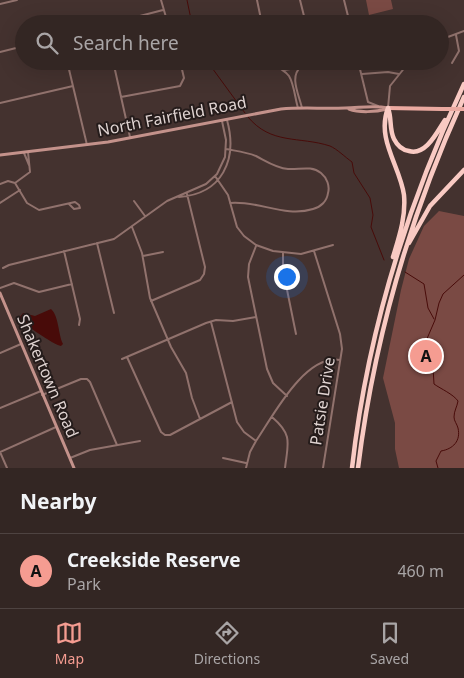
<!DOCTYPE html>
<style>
:root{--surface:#332623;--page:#3b2e2b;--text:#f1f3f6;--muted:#a9a5a6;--line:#4e4341;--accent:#f59c91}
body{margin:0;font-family:"Noto Sans",sans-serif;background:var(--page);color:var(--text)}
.you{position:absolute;left:286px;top:276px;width:18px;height:18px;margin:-12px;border:4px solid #fff;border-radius:50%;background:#1a73e8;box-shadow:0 0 0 8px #1a73e833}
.badge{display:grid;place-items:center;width:32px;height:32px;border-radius:50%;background:var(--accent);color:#111;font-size:16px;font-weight:700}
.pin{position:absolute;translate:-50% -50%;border:2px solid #fff;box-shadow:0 1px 5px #0006}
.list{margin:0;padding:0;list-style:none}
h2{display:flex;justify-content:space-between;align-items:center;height:65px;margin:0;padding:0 20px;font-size:21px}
h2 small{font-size:16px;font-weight:400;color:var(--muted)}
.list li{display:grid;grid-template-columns:32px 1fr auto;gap:15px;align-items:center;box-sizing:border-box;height:75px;padding:0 20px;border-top:1px solid var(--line)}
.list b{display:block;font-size:19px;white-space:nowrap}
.list p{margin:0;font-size:16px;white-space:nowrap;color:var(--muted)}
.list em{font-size:16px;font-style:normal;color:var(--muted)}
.icon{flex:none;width:28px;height:28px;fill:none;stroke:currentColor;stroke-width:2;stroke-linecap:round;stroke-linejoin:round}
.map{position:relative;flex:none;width:464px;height:468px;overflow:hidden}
.search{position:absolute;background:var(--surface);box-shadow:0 5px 20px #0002;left:15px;right:15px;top:15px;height:55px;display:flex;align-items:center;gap:12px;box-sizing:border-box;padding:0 18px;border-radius:28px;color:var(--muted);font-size:19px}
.sheet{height:140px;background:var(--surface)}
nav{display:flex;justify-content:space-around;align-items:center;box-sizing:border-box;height:70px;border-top:1px solid var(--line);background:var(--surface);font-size:14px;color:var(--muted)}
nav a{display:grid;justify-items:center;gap:2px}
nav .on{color:var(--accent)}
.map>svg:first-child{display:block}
</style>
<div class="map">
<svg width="464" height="468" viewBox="0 0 464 468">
<rect width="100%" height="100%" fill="#44322f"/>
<path fill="#7a4a44" d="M366 0H391L393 9 369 15Z
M439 211 464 216V468H399L395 449V423L383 378 401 290 409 259 424 226Z"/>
<path fill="#480b09" d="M51 309C59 316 58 334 63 344L61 346C54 345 22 323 19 318L23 313 35 316Z"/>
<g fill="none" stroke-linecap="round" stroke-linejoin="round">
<path stroke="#480b09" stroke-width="1" d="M187 0 192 24
M207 61 245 113
M248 117C271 145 299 136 330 146 337 149 345 157 352 162L354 173 370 198 373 215 371 227 384 260
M405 272 424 284 428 308 434 319
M438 468 436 461 441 451C453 449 461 441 458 428 457 424 454 421 454 417 454 411 457 407 458 401 453 394 441 389 434 384L433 367 426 352V341L435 320 439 303 443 294 464 275"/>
<path stroke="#91726d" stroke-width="2" d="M161 0 168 24
M257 0 262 24
M300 0 306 24
M344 0 350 24
M0 4 17 0
M109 24 163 10
M440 40 464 31
M0 52 24 46
M67 61 87 145
M113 61 130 137
M274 61C277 69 284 69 289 76 294 84 295 98 298 108
M358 61 368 102 378 106
M452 63 459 51 456 35
M301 67C289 76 299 95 302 108
M284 70 303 67 312 61
M362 74 388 72 399 74
M121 97 180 86 184 78 180 61
M0 103 73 86
M388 108 390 86 410 61
M226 149C236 151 246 152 256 156 266 161 276 168 288 169 299 170 311 165 321 173 327 178 330 186 328 193 327 201 321 207 313 209 285 218 258 200 230 203
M24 153 29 165
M215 176 228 195 237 227 244 236 256 245 273 251 301 254 333 245
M15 183 30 172 28 152
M0 184 8 181 15 183 27 203 39 210 75 202 79 205 80 208 74 209 69 204
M179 197C222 194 238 160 227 120
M134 201 145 216
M0 203 20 190
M132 227 142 253 150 298 171 347 186 373 192 398 200 419
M97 243 114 313
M256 246 249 264 248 277 267 369 273 383 287 396
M64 251 80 319 79 325
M314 251 340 334 342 349 323 468
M283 253V270L296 334
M143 256 163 252
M3 268 9 265 114 239 167 201 206 184 217 174 225 157 226 140 222 121
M0 288 14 283 39 292 72 284
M151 301 200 280 204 274 205 267 187 194
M211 322 237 422 244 432 256 441
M0 353 21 344
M127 357 161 432 165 435H170L232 402
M122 359 206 323 216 320 233 321 256 317
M42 395 81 379H87L90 382 117 445
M0 408 41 391
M272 417C293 435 288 443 285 468
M0 452 56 427
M0 452 7 468
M70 458 90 450 140 441
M223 458 246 463
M246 468 250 452 256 441C273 416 305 354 340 360"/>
<path stroke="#c4928b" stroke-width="3" d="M349 109C359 113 376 112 387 109
M0 155 108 142 281 109C302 107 323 109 345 108 359 108 373 105 388 108
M0 293 74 468"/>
<path stroke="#ebaaa1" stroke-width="4" d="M388 108 442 109"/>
<path stroke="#f9cac3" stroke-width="4.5" d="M388 108C376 139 400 166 404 195 406 217 399 237 393 257
M388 108C392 118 389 129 394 139 397 145 402 150 409 151 426 156 437 132 445 120
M409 243 430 206 464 170
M352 468C367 335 407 205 464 84
M358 468C374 339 410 215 464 97"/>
<path stroke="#ebaaa1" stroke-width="4" d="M442 109H464"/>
</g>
<g text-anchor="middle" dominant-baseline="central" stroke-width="4" stroke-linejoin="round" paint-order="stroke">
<g font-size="16" fill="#dfd3d1" stroke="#251c1b">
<text transform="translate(172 116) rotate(-11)">North Fairfield Road</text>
<text transform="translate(48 376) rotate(67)">Shakertown Road</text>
<text transform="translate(322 401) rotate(-81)">Patsie Drive</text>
</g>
</g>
</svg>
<div class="you"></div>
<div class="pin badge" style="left:426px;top:356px">A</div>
<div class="search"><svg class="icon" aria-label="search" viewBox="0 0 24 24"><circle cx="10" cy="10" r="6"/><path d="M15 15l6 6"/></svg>Search here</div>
</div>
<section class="sheet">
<h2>Nearby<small></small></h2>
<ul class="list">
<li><span class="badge">A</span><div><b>Creekside Reserve</b><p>Park</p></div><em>460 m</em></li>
</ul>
</section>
<nav>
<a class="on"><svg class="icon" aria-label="map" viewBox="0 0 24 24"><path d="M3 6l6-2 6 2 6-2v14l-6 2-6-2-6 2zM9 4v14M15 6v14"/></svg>Map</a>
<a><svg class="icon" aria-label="directions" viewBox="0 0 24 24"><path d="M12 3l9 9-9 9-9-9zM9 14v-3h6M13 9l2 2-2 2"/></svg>Directions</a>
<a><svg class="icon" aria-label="saved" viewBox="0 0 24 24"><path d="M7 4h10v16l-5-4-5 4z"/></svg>Saved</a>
</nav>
